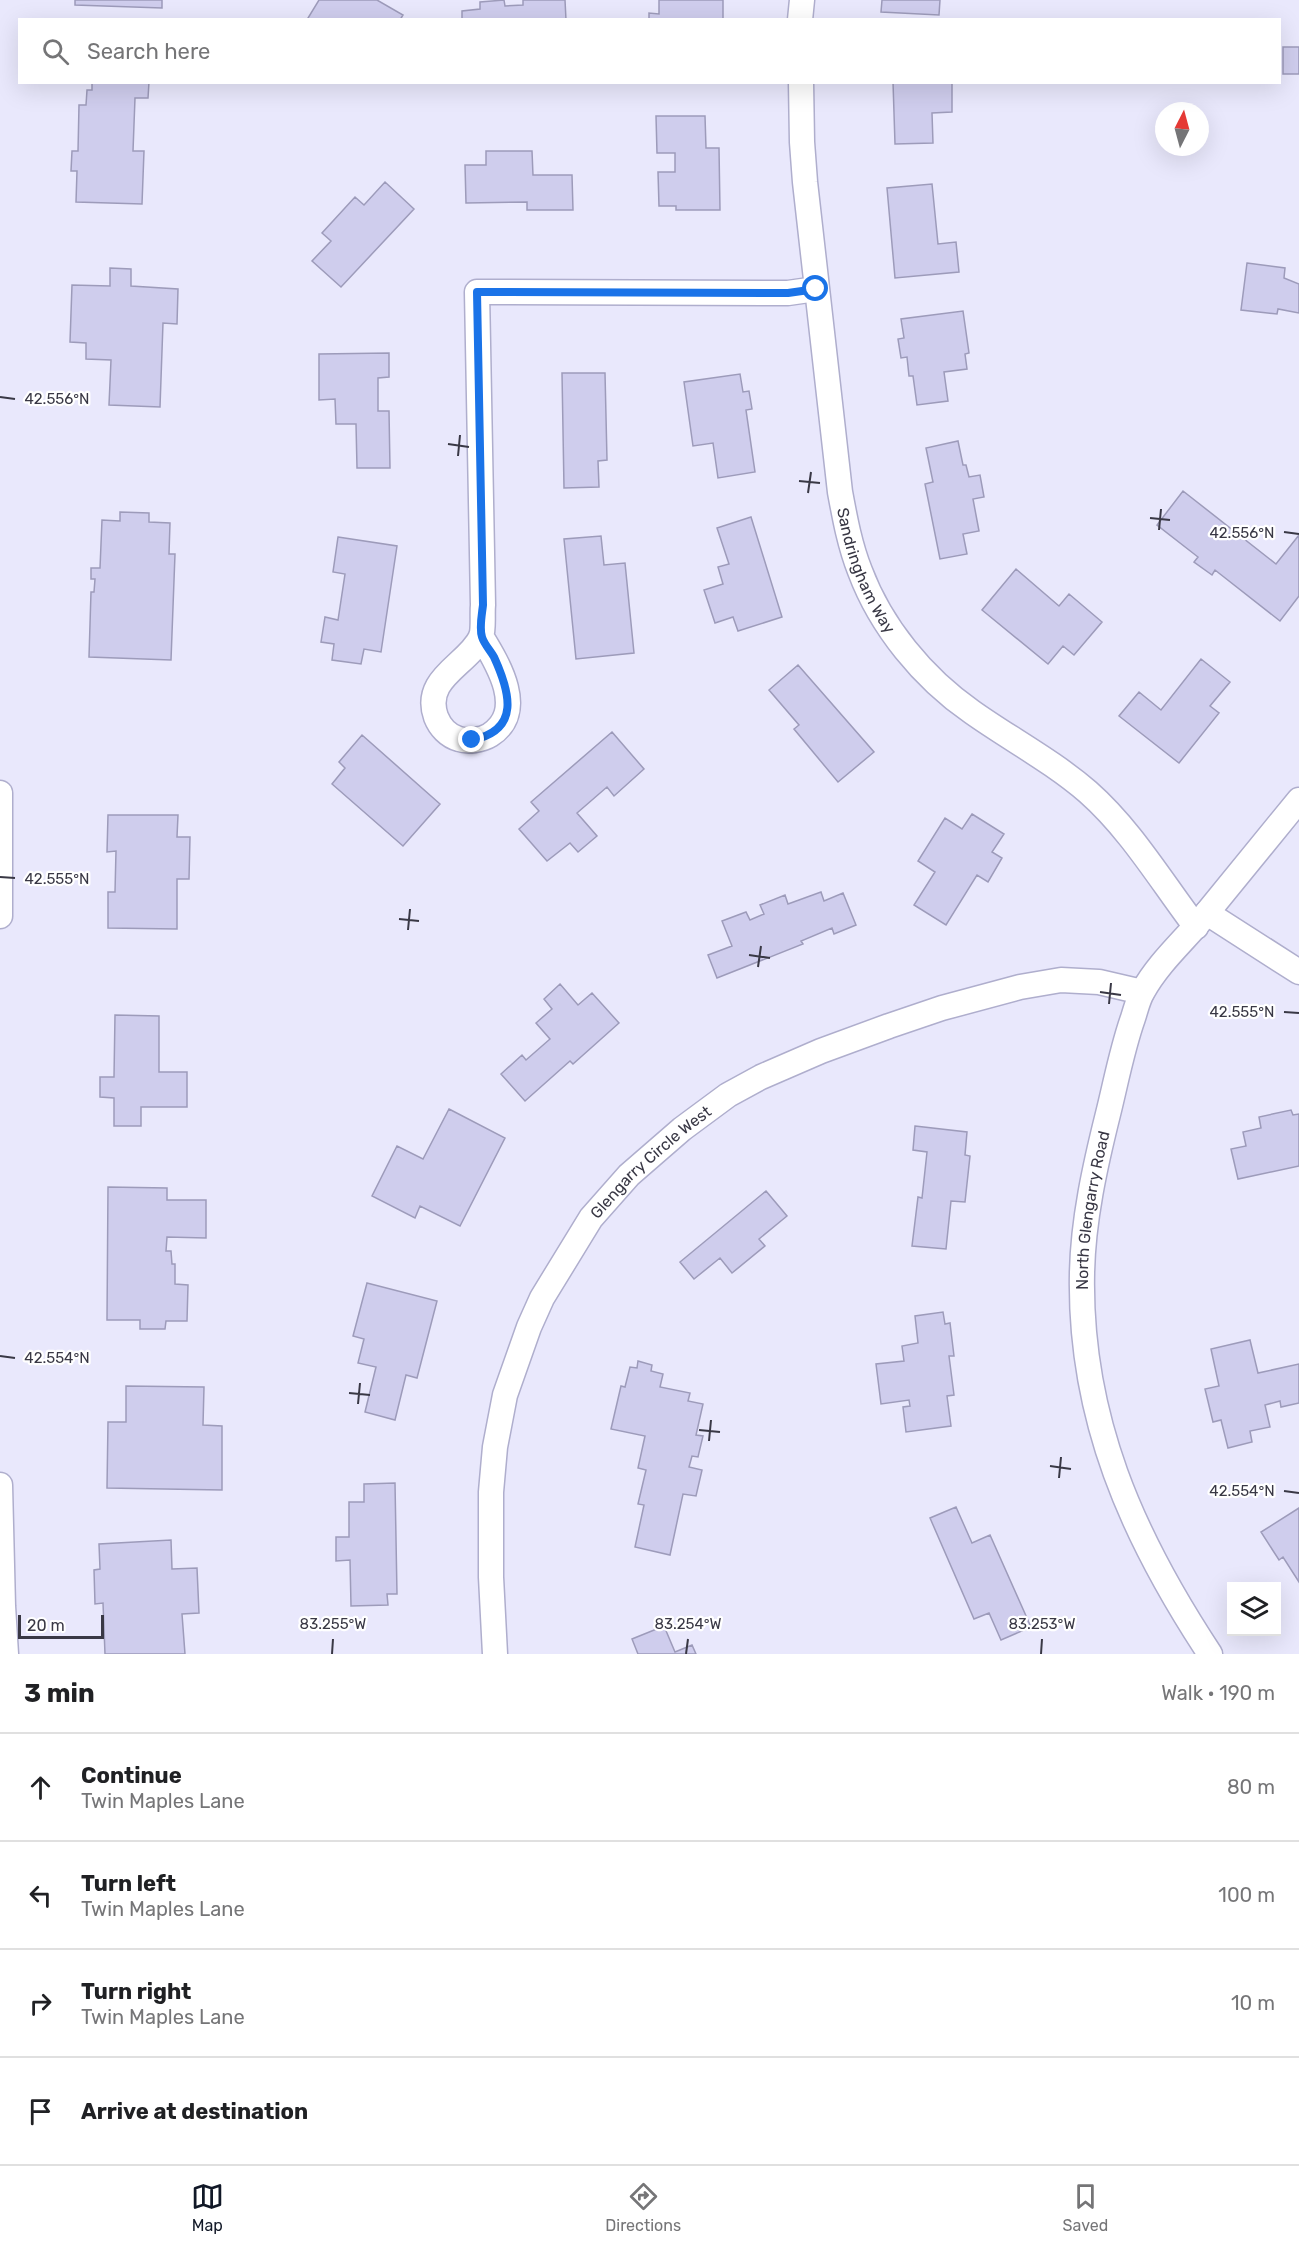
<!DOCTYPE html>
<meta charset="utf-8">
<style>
:root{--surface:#fff;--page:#f2f2f2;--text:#202124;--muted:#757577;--line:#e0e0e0;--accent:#111827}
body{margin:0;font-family:Rubik,sans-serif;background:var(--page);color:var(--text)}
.controls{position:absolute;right:18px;bottom:18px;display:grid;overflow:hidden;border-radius:0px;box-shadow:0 6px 24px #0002}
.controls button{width:54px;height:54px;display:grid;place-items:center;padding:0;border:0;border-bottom:2px solid var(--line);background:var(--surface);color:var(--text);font:30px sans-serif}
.compass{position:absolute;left:1155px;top:102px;width:54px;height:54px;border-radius:50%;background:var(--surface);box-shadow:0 6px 24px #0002;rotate:6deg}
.scale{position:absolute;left:18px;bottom:15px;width:86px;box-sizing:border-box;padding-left:6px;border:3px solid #393845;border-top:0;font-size:16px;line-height:21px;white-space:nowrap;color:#393845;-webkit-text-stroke:4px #fff;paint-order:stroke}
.stop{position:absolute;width:18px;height:18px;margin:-14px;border:4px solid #1a73e8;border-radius:50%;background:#fff}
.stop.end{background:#1a73e8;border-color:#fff;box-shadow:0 2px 6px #0008}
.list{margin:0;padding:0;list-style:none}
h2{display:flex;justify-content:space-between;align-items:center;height:78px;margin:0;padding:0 24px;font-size:26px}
h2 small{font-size:20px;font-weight:400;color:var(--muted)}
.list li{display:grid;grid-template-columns:39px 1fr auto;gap:18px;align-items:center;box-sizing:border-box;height:108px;padding:0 24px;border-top:2px solid var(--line)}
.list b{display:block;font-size:22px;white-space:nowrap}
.list p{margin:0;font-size:20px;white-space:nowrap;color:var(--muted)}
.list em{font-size:20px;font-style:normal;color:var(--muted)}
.icon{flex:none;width:33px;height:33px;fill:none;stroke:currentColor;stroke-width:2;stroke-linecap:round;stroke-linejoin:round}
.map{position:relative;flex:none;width:1299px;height:1654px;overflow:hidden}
.search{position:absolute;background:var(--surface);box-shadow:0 6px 24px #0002;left:18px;right:18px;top:18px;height:66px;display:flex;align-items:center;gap:15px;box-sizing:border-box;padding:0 21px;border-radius:0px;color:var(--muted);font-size:22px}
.sheet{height:510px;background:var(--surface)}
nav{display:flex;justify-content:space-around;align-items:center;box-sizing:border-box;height:84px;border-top:2px solid var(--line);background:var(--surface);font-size:16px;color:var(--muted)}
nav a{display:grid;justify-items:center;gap:3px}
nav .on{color:var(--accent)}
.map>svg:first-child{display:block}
</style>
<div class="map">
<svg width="1299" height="1654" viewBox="0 0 1299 1654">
<rect width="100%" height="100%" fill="#e9e8fc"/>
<path fill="#cfcded" stroke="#9d9bba" stroke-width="1.5" d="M75 0H162V8L75 5Z
M319 0H377L403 15 400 20H311L308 18Z
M504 0 505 6 523 5V0H565L566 20H462V11L480 9V2Z
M659 0H723V20H649V13L659 14Z
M882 0H940L939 15 881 12Z
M1283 47H1299V74H1283Z
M92 82H149L148 98H135L133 151H144L142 204 76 202 77 171H71L72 151H78L79 105H86L87 90H92Z
M893 82H960L952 83V112L932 113 933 143 895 144Z
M656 116H705L706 148H719L720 210H676V206H659L658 172H675V153H657Z
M486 151H532L533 175H572L573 210H527V202L466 203 465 165H486Z
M385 182 414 209 341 287 312 261 331 241 322 233 355 197 364 205Z
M932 184 938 244 956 242 959 272 895 278 887 188Z
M1247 263 1285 268 1284 278 1299 284V313L1278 309 1277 314 1241 310Z
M110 268 131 269V286L178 289 177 324 163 323 160 407 109 405 111 360 86 359V343L70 342 72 285 110 286Z
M963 311 969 353 965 354 967 369 944 372 948 401 917 405 913 376H909L907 357 901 358 898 339 904 338 901 319Z
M389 353V377L378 378V411H389L390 468H357L356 424H336L335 399 319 400V354Z
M562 373H605L607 460 598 461 599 487 564 488Z
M740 374 743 392 749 391 752 409 746 410 755 472 718 478 713 443 693 446 684 382Z
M958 441 963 465H966L969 477 980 475 984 497 973 499 979 531 963 534 967 554 940 559 925 484 933 482 926 448Z
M1183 491 1276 564 1299 535V596L1280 621 1215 570 1212 575 1194 562 1198 557 1157 525Z
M120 512 149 513V522L170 523 169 554H175L171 660 89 657 91 592H94L95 579H91V568H100L102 520 120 521Z
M751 517 782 617 738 631 733 617 715 623 704 590 723 584 718 567 729 564 717 528Z
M601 536 604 565 625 563 634 653 576 659 564 539Z
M338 537 397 546 381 652 364 649 361 664 332 660 334 644 321 642 325 617 338 620 345 574 333 572Z
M1016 569 1059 606 1069 594 1102 622 1074 655 1063 646 1048 664 982 610Z
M1201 659 1230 682 1210 706 1219 713 1179 763 1119 716 1139 692 1161 710Z
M798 665 874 752 838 782 794 729 799 725 769 690Z
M612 732 644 769 614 796 607 787 577 813 597 836 578 852 570 843 547 861 519 829 539 811 531 802Z
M362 735 440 804 403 846 332 784 345 768 339 762Z
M972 814 1004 834 992 852 1002 858 988 882 977 875 946 925 914 905 935 872 918 861 945 818 962 829Z
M108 815H178L177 837H190L189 879H177V929L108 928V892H115L116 851 107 852Z
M821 892 824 901 843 893 856 925 834 934 832 928 801 941 803 944 717 978 708 955 732 946 722 921 746 912 750 920 764 914 760 905 785 895 788 904Z
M560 984 578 1005 592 993 619 1023 573 1064 570 1061 525 1101 501 1074 522 1055 526 1060 550 1039 536 1023 552 1009 544 999Z
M115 1015 159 1016V1072H187V1107H141V1126H114V1098L100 1097V1077H114Z
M449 1109 505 1138 460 1226 420 1206 415 1218 372 1196 397 1146 423 1159Z
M1291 1110 1293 1115 1299 1114V1166L1238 1179 1231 1149 1246 1146 1243 1132 1261 1128 1259 1117Z
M915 1126 967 1132 965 1155 970 1156 965 1202 951 1201 946 1249 912 1246 918 1197 922 1198 927 1152 913 1150Z
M108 1187 167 1188V1200H206V1238L167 1237 166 1251H171L172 1264H175V1284L188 1285 187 1321H166L165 1329H140V1320H107Z
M766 1191 787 1216 759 1239 765 1246 732 1273 720 1258 694 1279 680 1262Z
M367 1283 437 1301 417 1378 406 1375 395 1420 365 1412 376 1367 358 1363 364 1339 353 1336Z
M943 1312 945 1324 950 1323 954 1356H949L954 1395 947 1396 951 1426 906 1432 903 1407 910 1406 909 1400 881 1404 876 1364 904 1361 902 1346 918 1343 915 1316Z
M1250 1340 1258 1373 1299 1364V1403L1281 1407 1280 1401 1265 1405 1270 1427 1250 1431 1252 1442 1228 1448 1221 1420 1213 1422 1205 1389 1219 1386 1211 1349Z
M638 1361 652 1365 651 1371 663 1374 660 1387 690 1393 688 1401 703 1404 696 1435 703 1436 698 1457 692 1456 689 1467 702 1470 696 1496 683 1494 670 1555 635 1547 644 1505 638 1504 646 1470 638 1468 645 1436 611 1429 621 1386 625 1387 630 1367 637 1368Z
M126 1386 204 1387 203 1425 222 1426V1490L107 1488 108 1422H126Z
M395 1483 397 1594H387L388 1605 351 1606 350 1560 336 1561V1537H349V1502H364V1484Z
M956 1507 972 1543 990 1535 1031 1627 1001 1640 989 1613 974 1619 930 1518Z
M1299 1508V1582L1283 1557 1279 1560 1261 1532Z
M171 1540 172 1569 197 1568 199 1613 182 1614 185 1654H105L103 1603 95 1604 94 1570 100 1569 99 1544Z
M664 1626 675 1652 692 1645 696 1654H638L632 1639Z"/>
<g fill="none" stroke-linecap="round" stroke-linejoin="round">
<g stroke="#afaecd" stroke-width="27">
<g id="minor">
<path d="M800 20 802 0"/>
<path id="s1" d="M801 82 802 142 805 182 840 492C845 519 850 546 860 571 881 627 923 678 972 712 1010 739 1052 761 1088 792 1131 830 1161 881 1196 927"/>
<path d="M481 636C498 664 527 711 490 735 482 740 468 742 459 739 448 736 440 727 436 717 422 678 468 665 481 637 484 629 482 614 483 605L477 292 788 293 816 289"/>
<path d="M0 793V916"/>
<path d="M1207 913 1299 972"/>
<path d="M0 1485 3 1606 6 1654"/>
<path id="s2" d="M495 1654 491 1577V1492L495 1447 505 1395 529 1327 542 1298 591 1218 629 1175 682 1129 728 1095 761 1077 821 1051 889 1026 942 1008 1020 987 1061 980 1099 982 1142 992"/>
<path id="s3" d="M1210 1654C1132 1536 1079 1417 1082 1273 1083 1220 1095 1166 1108 1114 1116 1082 1122 1049 1133 1018 1136 1009 1138 999 1143 991 1159 962 1185 940 1206 914 1237 876 1268 838 1299 800"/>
</g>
</g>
<use href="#minor" stroke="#fff" stroke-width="24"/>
</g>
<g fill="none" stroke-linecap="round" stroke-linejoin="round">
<path stroke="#1a73e8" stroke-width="8" d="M472 740C521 730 510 692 494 657 490 650 484 644 482 637 479 628 482 614 483 605L477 292 788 293 816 289"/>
</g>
<path fill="none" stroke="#393845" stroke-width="2" d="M0 397 15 399M448 444 469 447M458 456 460 435M799 481 820 483M808 493 811 472M1150 518 1170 520M1159 530 1161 509M1284 532 1299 534M0 877 15 878M399 919 419 921M408 930 410 909M749 955 770 958M758 967 761 946M1100 992 1121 995M1109 1004 1111 983M1284 1012 1299 1013M0 1356 15 1358M349 1393 370 1395M358 1404 360 1383M699 1430 720 1432M709 1441 711 1420M1050 1466 1071 1469M1059 1478 1061 1457M1284 1491 1299 1493M332 1654 333 1639M686 1654 688 1639M1041 1654 1042 1639"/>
<g text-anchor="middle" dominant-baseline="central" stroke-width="4.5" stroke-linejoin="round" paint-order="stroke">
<g font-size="16" fill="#393845" stroke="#fff">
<text stroke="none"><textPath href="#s1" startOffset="495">Sandringham Way</textPath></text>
<text stroke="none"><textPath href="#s2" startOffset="540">Glengarry Circle West</textPath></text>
<text stroke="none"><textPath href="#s3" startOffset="472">North Glengarry Road</textPath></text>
</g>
</g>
<g font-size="15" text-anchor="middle" fill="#393845" stroke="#fff" stroke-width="4.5" stroke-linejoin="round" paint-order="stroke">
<text x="57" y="404">42.556°N</text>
<text x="1242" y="538">42.556°N</text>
<text x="57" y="884">42.555°N</text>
<text x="1242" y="1017">42.555°N</text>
<text x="57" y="1363">42.554°N</text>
<text x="1242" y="1496">42.554°N</text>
<text x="333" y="1629">83.255°W</text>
<text x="688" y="1629">83.254°W</text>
<text x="1042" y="1629">83.253°W</text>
</g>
</svg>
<div class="controls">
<button><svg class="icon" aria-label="layers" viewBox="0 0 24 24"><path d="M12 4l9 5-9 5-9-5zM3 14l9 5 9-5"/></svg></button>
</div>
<svg class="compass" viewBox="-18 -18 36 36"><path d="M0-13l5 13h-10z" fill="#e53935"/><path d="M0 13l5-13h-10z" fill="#757577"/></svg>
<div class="scale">20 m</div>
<div class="stop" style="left:816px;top:289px"></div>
<div class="stop end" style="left:472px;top:740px"></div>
<div class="search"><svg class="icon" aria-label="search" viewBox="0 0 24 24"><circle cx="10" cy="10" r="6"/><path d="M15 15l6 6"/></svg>Search here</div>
</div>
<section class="sheet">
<h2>3 min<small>Walk · 190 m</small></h2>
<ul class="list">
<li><svg class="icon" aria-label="ahead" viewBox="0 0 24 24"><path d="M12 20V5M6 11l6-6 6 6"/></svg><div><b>Continue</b><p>Twin Maples Lane</p></div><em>80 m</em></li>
<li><svg class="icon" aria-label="left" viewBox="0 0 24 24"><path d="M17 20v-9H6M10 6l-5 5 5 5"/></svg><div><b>Turn left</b><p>Twin Maples Lane</p></div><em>100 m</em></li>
<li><svg class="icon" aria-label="right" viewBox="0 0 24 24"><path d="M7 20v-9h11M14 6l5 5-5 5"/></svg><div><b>Turn right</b><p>Twin Maples Lane</p></div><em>10 m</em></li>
<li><svg class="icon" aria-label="arrive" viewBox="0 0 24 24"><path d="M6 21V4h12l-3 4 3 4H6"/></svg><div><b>Arrive at destination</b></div></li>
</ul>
</section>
<nav>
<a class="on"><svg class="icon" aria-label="map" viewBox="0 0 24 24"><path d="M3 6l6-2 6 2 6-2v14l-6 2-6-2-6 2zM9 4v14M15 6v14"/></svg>Map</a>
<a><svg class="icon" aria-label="directions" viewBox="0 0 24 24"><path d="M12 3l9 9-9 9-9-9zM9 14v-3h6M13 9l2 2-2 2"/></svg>Directions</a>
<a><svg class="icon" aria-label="saved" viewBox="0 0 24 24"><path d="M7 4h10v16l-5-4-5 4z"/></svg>Saved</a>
</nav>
